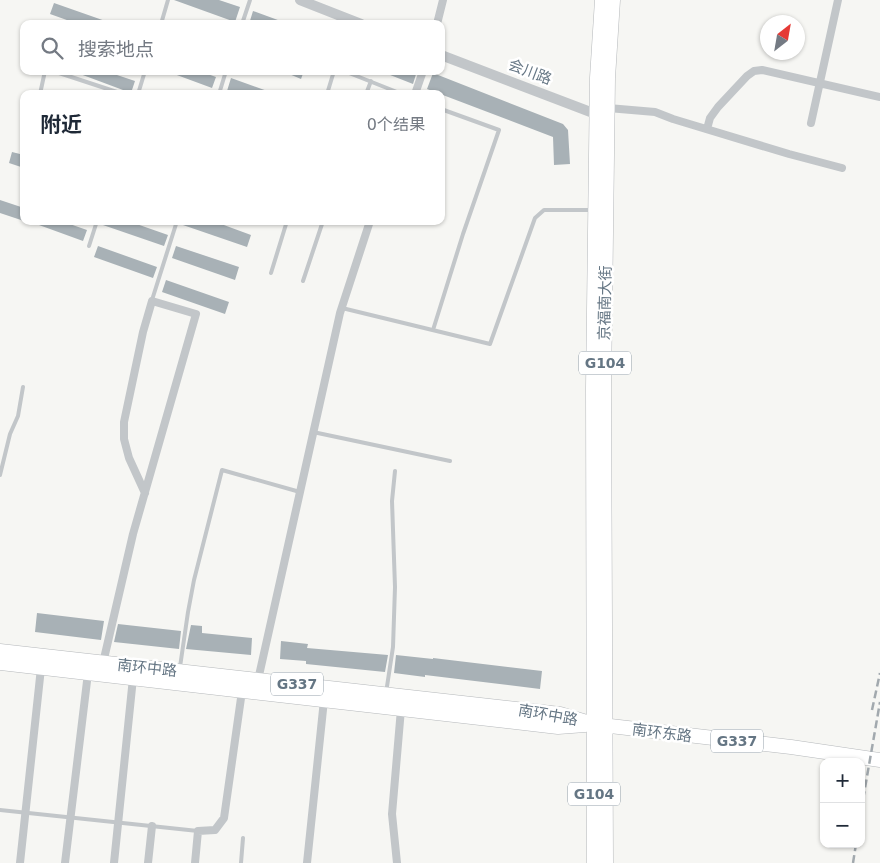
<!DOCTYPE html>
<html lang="zh">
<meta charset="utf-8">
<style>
:root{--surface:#fff;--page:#f6f6f7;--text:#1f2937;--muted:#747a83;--line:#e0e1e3}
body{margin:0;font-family:"DejaVu Sans","Noto Sans SC",sans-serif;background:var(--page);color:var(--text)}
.controls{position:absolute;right:15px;bottom:15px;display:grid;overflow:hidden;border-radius:10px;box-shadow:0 1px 4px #0004}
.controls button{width:45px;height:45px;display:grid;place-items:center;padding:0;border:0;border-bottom:1px solid var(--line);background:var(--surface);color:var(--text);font:25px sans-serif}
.compass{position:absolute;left:760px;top:15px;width:45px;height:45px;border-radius:50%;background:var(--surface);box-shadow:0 1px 4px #0004;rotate:31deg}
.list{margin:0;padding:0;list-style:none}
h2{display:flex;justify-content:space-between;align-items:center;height:65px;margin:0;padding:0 20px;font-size:21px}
h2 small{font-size:16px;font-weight:400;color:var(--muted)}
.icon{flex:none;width:28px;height:28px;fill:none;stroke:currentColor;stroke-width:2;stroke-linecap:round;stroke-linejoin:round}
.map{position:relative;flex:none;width:880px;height:863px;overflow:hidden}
.search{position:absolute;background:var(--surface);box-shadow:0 1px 4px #0004;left:20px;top:20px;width:425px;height:55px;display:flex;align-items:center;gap:12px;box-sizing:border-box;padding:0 18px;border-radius:10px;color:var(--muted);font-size:19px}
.panel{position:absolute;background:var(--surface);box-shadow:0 1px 4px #0004;left:20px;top:90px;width:425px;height:135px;border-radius:10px}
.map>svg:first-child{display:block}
</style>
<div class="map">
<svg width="880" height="863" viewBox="0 0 880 863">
<rect width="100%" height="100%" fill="#f6f6f3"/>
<path fill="#a8b1b6" d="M174 0H219L240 7 235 22Z
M54 3 111 23V24H78L50 14Z
M253 11 286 23V24H249Z
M72 71H105L135 81 131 93Z
M166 71H199L216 77 212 88Z
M282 71H304L301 79Z
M380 71H417L413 84Z
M433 73 563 124 568 130 570 164 554 165 553 137 427 89Z
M231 78 273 93V94H236L227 91Z
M12 152 24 155V168L9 163Z
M0 200 24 208V221L0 213Z
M28 221H61L87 230 83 241Z
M101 221H128L168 235 164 246 100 224Z
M181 221H213L251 235 247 247 180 224Z
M98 246 157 267 153 278 94 257Z
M176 246 239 267 235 280 172 258Z
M166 280 229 302 225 314 162 292Z
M37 613 104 621 101 640 35 632Z
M118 624 181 631 179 649 114 642Z
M191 625 202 626V633L252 638 251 655 186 649Z
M281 641 308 644 307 648 388 655 385 672 306 664V661L280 659Z
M396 655 433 659V658L542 671 540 689 425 675V677L394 673Z"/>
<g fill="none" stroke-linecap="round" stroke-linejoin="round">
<g stroke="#b5b8bb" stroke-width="15">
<path id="trunk" d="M0 651 560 714 593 724 791 747 880 760
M0 663 558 727 585 725
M594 863 593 388 597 78 602 0
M606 863 604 388 608 78 613 0"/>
</g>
<path stroke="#c2c6c9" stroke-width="4" d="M161 24 168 0
M242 24 250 0
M53 71 123 94
M344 71 402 94
M40 94 45 71
M138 94 145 71
M219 94 226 71
M327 94 334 71
M366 94 371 81
M89 246 97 221
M271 273 287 221
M303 281 323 221
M152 300 177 221
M342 308 490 344 535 218 544 210H592
M433 330 463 234 499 130 441 109
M313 432 450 461
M0 475 10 434 18 416 23 387
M180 667 188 612 194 580 222 470 300 492
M386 693 393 647 395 587 392 501 395 471
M0 810 198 831
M241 863 243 838"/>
<path stroke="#c2c6c9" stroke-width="8" d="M437 24 443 0
M415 94 423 71
M608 108 655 112 673 119 789 154 842 168
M811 123 838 0
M707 129 710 118 718 107 747 76 754 71 762 70 880 97
M103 663 133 534 196 314 152 301 143 332 124 422V439L129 458 145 493
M258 680 340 313 370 221
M20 863 41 668
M65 863 88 673
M114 863 133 678
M148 863 152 826
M195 863 198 831 215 830 224 818 242 691
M307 863 324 700
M397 863 392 814 401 709"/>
<path stroke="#c2c6c9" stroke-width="10" d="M300 0 361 24
M441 55 601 116"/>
<use href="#trunk" stroke="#fff" stroke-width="14"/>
<path stroke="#a2a9ae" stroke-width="2.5" stroke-dasharray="8 4" stroke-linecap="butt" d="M872 710 880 673
M861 811 880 702
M853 863 856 844"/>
</g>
<g text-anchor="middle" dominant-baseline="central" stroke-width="5" stroke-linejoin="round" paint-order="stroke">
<g fill="#fff" stroke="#939fa9" stroke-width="1">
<rect x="579" y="351.5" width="52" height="23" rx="4"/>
<rect x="271" y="672.5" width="52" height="23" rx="4"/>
<rect x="711" y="729.5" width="52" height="23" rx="4"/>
<rect x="568" y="782.5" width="52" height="23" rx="4"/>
</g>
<g font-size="14" font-weight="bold" fill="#657684">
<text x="605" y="363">G104</text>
<text x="297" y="684">G337</text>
<text x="737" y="741">G337</text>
<text x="594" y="794">G104</text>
</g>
<g font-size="15" fill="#657684" stroke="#fff">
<text transform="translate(530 72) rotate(21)">会川路</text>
<text transform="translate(605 303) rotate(-89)">京福南大街</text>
<text transform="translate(147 668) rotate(6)">南环中路</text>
<text transform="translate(548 715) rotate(10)">南环中路</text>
<text transform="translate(662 733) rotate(7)">南环东路</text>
</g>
</g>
</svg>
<div class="controls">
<button>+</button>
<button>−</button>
</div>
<svg class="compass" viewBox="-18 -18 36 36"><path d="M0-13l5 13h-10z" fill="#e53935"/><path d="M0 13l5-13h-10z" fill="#747a83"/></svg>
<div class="search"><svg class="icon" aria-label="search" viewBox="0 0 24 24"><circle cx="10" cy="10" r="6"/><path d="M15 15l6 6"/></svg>搜索地点</div>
<section class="panel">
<h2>附近<small>0个结果</small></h2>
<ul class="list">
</ul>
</section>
</div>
